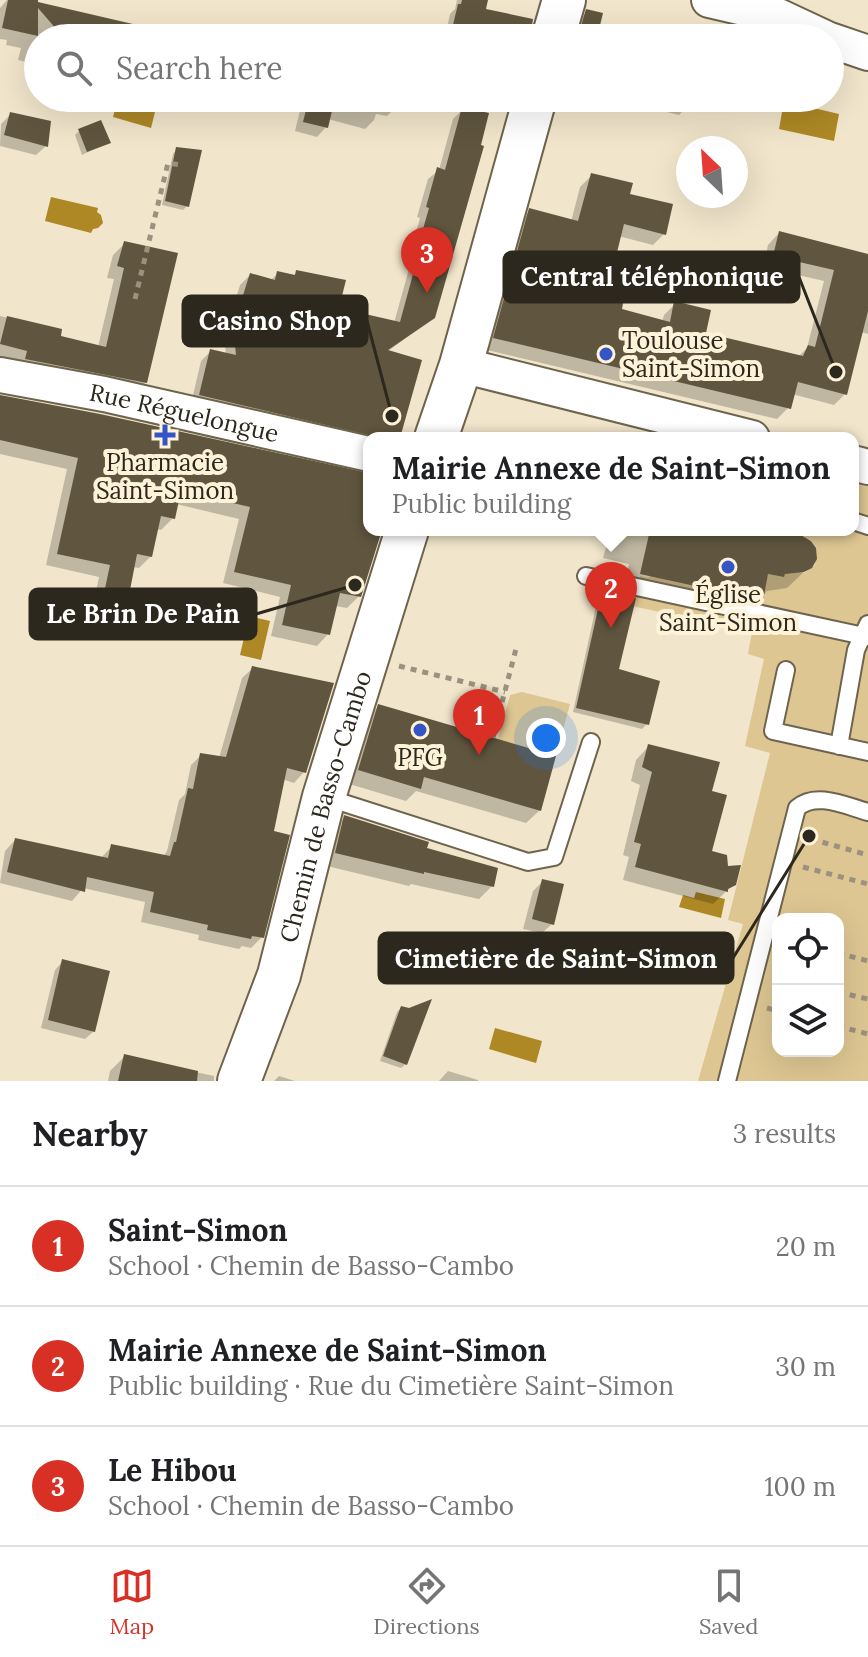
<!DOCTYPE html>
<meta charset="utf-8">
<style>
:root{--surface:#fff;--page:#f2f2f2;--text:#202124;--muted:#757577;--line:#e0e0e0;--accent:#d93025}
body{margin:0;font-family:Lora,serif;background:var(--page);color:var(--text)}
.controls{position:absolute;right:24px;bottom:24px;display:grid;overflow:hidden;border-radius:16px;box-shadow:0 8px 32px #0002}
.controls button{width:72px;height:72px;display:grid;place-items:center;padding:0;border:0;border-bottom:2px solid var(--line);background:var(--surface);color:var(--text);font:40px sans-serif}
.compass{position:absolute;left:676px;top:136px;width:72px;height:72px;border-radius:50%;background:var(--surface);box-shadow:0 8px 32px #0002;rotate:335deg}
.you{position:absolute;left:546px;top:738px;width:28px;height:28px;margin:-20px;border:6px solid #fff;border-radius:50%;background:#1a73e8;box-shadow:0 0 0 12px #1a73e833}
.badge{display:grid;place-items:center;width:52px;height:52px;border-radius:50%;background:var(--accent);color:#fff;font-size:26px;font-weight:700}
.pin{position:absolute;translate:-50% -66px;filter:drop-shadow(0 2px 4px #0008)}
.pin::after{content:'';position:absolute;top:42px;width:28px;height:24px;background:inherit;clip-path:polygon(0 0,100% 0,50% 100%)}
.popup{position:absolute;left:363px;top:432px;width:496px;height:104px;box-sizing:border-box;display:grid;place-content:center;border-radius:16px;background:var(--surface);filter:drop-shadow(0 2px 6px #0005);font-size:26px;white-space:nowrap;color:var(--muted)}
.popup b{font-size:30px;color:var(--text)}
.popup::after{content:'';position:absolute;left:50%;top:100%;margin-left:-16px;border:16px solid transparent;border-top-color:var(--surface)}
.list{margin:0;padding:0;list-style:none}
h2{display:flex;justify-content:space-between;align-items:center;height:104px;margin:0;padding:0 32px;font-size:34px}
h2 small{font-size:26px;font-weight:400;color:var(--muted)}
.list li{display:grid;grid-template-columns:52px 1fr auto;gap:24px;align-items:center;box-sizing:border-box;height:120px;padding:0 32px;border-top:2px solid var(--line)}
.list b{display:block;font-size:30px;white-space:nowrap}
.list p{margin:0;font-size:26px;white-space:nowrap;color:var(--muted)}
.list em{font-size:26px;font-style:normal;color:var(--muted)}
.icon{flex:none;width:44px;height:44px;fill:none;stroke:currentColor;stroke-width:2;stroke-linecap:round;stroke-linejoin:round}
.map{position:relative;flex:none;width:868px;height:1081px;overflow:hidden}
.search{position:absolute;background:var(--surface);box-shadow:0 8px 32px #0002;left:24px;right:24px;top:24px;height:88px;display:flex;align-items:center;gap:20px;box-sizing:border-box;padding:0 28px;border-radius:44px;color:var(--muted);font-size:30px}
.sheet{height:464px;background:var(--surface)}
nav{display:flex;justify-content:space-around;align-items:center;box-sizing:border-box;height:112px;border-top:2px solid var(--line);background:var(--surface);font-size:22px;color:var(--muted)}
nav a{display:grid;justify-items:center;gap:4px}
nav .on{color:var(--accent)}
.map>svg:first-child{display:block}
</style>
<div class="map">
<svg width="868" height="1081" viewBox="0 0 868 1081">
<rect width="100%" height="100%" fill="#f1e5cb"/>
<path fill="#ddc692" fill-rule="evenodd" d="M853 483 868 486V1081H698L743 924 728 920 770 753 745 746 764 659 748 654 752 632 632 606 640 576 649 578 650 572 671 581 762 601 768 574 784 577 786 570 804 573 815 565 816 548 811 540 794 535 796 530H853ZM778 919H838V1051H778Z
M522 692 570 704 556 756 498 739 510 695Z"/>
<path fill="#ad8825" d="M118 98H132L135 102 156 108 151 128 113 117Z
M784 101 839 114 834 141 779 129Z
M51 197 98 208 97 212 101 215 103 223 98 228 93 229 91 233 45 221Z
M249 616 270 621 261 660 240 655Z
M696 892 725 899 721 918 679 907 683 895 694 898Z
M495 1028 542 1041 536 1063 489 1049Z"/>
<path fill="#0003" d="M7 0H21L151 30 149 38H38V65L18 60 21 48 6 45 7 40 0 39V8Z
M457 0H486L483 11 528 38 445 37 450 14 455 9Z
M587 11 595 37 576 38 583 16Z
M277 28 319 37V38H269Z
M303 98H397L396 107 387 116 376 114 374 120 365 129 328 119 326 127 317 137 295 131Z
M648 98H690L689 105 679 115 646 107Z
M462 110 434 317 387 352 398 438H369L191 404 201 361 211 351 226 354 224 338 240 285 250 275 270 281 278 273 293 276 297 272 337 309 394 323 417 240 414 239 420 218 417 217 428 179 439 170 453 119Z
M11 114 46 146 36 155 0 146 1 124Z
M79 131 108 142 82 155 75 135Z
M177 149 187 206 183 210 162 205 173 154Z
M592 175 628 195 664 234 653 245 618 236 608 279 620 311 662 322 664 315 675 304 704 334 798 357 807 348 824 281 763 267 768 245 779 233 868 256V334L861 332 845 394 834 405 792 394 789 407 777 419 483 349 519 222 530 210 571 222 580 187Z
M125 243 146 382 134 394 0 359V316L60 331 58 337 98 347 114 279 107 278 113 255Z
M0 397 369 475V530H380L359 596 347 608 335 606 328 634 317 646 271 636 280 597 223 583 239 519 176 504 173 518 161 530 156 529 151 556 139 568 132 567 121 625 108 637 97 640 86 637 99 577 46 565 67 469 0 454Z
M611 530H794L807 569 787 588 767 591 742 619 623 592 629 564 603 558Z
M603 593 616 671 647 724 642 729 573 712 598 597Z
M253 668 304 772 294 783 282 779 271 832 262 937 251 948 242 946 239 949 198 940 199 935 141 922 145 902 83 888 72 901 0 883 5 851 15 840 101 858 112 846 163 857 167 851 179 800 185 794 191 765 201 755 219 758 242 678Z
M379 706 540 810 526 823 416 791 406 801 346 783 366 719Z
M649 746 710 792 709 853 726 868 734 884 713 904 623 880 629 857 623 855 640 785 631 781 636 760Z
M345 817 425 849 492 886 479 899 411 884 409 886 323 865 332 830Z
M543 881 552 924 542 933 523 929 533 891Z
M63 961 94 1031 85 1039 41 1028 55 970Z
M401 1008 406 1064 401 1068 380 1061 397 1012Z
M124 1057 214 1076V1081H108L110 1071Z
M448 1071 478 1080V1081H439Z
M279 1076 295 1081H274Z"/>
<path fill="#60563f" d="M8 0H38V2L150 28 149 38H64L38 8V36L2 28Z
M462 0H488L486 9 533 19 530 38H495L452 29 458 4H461Z
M586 9 603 13 597 38 579 33Z
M309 98H335L328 128 303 122Z
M462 107 489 113 481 145 484 146 435 318 388 350 422 360 400 438H380L199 395 210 349 236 355 233 327 250 273 275 280 277 271 295 275 296 270 346 280 339 308 400 322 425 230 423 229 429 208 426 207 437 167 445 170Z
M10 112 51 121 48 147 4 135Z
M101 120 111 143 87 152 78 129Z
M176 147 202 150 189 207 165 201Z
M591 173 633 183 630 194 673 204 666 235 624 224 611 277 627 281 622 309 670 322 674 301 711 310 706 333 803 356 808 345 815 347 834 270 773 256 779 231 868 254V311L847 395 798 382 791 409 493 338 529 208 578 221Z
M124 241 178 253 147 383 25 359 27 351 0 344 7 316 62 329 61 336 106 347 124 268 117 266Z
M0 395 100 414 369 473V530H382L361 597 340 593 330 635 282 625 291 585 234 572 250 507 181 491 175 519 161 516 152 557 137 554 123 626 110 629 97 626 110 565 57 554 78 458 0 440Z
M650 530H792L811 541 816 548 817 559 812 568 804 572 785 574 784 577 768 574 763 601 640 574Z
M602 591 636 598 619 669 660 681 649 725 576 708Z
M252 666 334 683 306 773 287 768 274 831 290 835 264 938 252 936 251 939 207 930 208 925 150 912 154 892 87 877 85 892 7 872 15 838 108 858 111 844 170 856 174 842H176L188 788 193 789 200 753 226 757Z
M378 704 556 756 541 811 424 777 421 789 358 770Z
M648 744 720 762 712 791 727 795 712 851 727 855 728 866 741 865 736 885 728 889V892L635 867 641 844 634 842 652 772 642 767Z
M344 815 429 842 427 848 498 868 494 887 424 872V874L335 853Z
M542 879 564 884 554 925 532 919Z
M62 959 110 971 95 1032 48 1020Z
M432 999 407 1065 383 1056 401 1006 409 1008Z
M124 1054 198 1071 197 1081H118Z"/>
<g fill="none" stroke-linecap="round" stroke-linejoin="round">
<g stroke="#6e644d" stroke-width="20">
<path id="service" d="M853 521 868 526
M586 576 868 637
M786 670 773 731 868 752
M839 746 856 650 868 624
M325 797 528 862 554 857 591 742
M727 1081 797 808C816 791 846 806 868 812"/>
</g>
<g stroke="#6e644d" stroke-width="38">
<g id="minor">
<path d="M709 0 778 16 825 38"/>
<path d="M830 40 868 53"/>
<path d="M461 365 752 438"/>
<path id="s1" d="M0 375 104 394 369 454"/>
<path d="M853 463 868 467"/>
</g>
</g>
<g stroke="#6e644d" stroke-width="46">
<g id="tertiary">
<path d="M553 38 564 0"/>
<path d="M436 438 461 365 535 98"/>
<path id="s2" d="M239 1081 279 975 324 797 407 530"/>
</g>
</g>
<path stroke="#9a917e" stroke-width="5" stroke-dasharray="6 6" stroke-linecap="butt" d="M135 299 168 163 181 165
M399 666 505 692
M493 737 517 645
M811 839 868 855
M803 867 868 884
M838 953 868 961
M838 992 868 999
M767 1008 778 1011
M838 1026 868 1034"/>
<use href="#service" stroke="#fff" stroke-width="16"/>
<use href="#minor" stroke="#fff" stroke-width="34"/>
<use href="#tertiary" stroke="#fff" stroke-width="42"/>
</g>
<g fill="#3355c6" stroke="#fef3d8" stroke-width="3">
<circle cx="606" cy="354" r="8"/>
<path d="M161 423h8v8h8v8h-8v8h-8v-8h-8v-8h8z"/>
<circle cx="728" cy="567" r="8"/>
<circle cx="420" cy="730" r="8"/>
</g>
<g text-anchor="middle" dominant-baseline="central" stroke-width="8" stroke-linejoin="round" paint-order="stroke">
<g font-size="24" fill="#2c281e" stroke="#fef3d8">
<text x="622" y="340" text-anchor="start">Toulouse<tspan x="622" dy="28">Saint-Simon</tspan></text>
<text x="165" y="462">Pharmacie<tspan x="165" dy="28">Saint-Simon</tspan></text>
<text x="728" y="594">Église<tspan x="728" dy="28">Saint-Simon</tspan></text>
<text x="420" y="757">PFG</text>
</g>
<g font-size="24" fill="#2c281e" stroke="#fef3d8">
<text stroke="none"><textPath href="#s1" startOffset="188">Rue Réguelongue</textPath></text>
<text stroke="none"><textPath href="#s2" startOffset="288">Chemin de Basso-Cambo</textPath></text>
</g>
</g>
<path fill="none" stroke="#2c281e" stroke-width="3" d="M836 372L799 277M392 416L367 321M355 585L256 614M809 836L733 958"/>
<g fill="#2c281e" stroke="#fef3d8" stroke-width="3">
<circle cx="836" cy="372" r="8"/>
<circle cx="392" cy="416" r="8"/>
<circle cx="355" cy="585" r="8"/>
<circle cx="809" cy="836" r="8"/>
</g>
<g fill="#2c281e" stroke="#2c281e" stroke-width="3">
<rect x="504" y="252" width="295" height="50" rx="8"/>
<rect x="183" y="296" width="184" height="50" rx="8"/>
<rect x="30" y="589" width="226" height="50" rx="8"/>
<rect x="379" y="933" width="354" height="50" rx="8"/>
</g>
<g font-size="26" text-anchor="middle" font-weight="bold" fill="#fff">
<text x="652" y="286">Central téléphonique</text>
<text x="275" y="330">Casino Shop</text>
<text x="143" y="623">Le Brin De Pain</text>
<text x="556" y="968">Cimetière de Saint-Simon</text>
</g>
</svg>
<div class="controls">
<button><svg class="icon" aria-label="locate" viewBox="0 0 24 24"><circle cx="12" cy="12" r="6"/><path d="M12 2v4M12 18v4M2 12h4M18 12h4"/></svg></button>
<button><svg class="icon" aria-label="layers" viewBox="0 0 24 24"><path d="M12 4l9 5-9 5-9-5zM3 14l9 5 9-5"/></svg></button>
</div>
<svg class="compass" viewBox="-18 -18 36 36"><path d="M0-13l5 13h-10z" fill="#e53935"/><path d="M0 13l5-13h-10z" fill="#757577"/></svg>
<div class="you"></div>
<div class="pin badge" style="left:479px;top:755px">1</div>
<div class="pin badge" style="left:611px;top:628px">2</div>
<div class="popup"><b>Mairie Annexe de Saint-Simon</b>Public building</div>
<div class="pin badge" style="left:427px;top:293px">3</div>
<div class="search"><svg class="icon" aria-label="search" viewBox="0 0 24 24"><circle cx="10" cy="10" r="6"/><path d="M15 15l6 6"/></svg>Search here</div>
</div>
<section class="sheet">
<h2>Nearby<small>3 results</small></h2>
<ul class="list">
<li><span class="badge">1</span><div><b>Saint-Simon</b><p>School · Chemin de Basso-Cambo</p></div><em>20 m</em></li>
<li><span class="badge">2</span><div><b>Mairie Annexe de Saint-Simon</b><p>Public building · Rue du Cimetière Saint-Simon</p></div><em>30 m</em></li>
<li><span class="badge">3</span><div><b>Le Hibou</b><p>School · Chemin de Basso-Cambo</p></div><em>100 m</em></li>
</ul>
</section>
<nav>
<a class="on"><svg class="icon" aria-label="map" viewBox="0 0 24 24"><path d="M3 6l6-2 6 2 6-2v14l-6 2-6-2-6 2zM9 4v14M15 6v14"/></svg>Map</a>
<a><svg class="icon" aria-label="directions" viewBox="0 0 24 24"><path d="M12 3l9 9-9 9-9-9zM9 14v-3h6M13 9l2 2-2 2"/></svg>Directions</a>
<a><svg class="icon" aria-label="saved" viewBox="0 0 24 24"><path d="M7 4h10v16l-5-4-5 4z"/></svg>Saved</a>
</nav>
